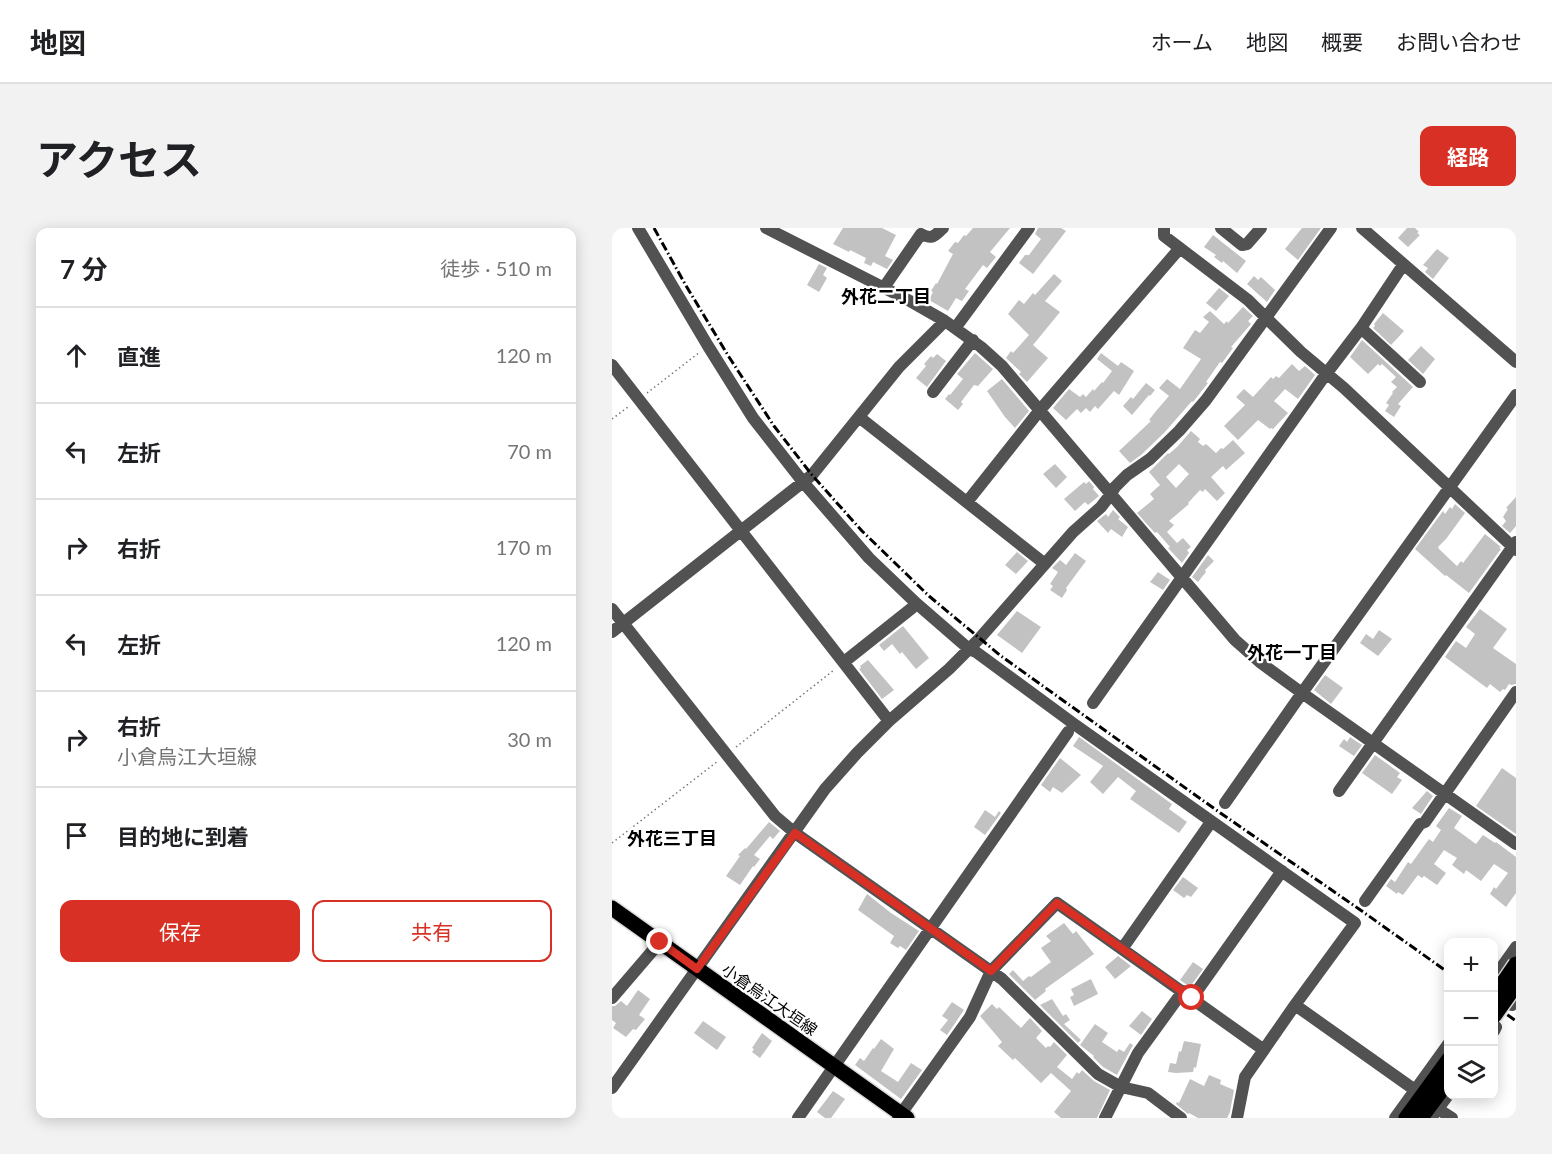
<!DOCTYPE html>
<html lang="ja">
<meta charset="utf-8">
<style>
:root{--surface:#fff;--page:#f2f2f2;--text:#202124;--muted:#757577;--line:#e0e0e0;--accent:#d93025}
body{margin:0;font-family:Lato,"Noto Sans JP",sans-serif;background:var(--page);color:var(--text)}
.controls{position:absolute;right:18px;bottom:18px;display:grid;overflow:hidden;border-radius:12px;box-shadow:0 3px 15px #0003}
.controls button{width:54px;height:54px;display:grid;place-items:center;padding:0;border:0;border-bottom:2px solid var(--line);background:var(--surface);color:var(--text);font:30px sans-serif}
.stop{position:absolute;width:18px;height:18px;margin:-14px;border:4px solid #d93025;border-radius:50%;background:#fff}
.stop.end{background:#d93025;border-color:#fff;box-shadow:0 2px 6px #0008}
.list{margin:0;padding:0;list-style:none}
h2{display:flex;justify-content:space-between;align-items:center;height:78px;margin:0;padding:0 24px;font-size:26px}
h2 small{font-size:20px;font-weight:400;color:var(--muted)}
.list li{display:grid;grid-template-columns:39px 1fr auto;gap:18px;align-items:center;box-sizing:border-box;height:96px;padding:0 24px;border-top:2px solid var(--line)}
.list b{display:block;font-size:22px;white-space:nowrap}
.list p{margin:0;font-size:20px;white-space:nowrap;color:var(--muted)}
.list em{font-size:20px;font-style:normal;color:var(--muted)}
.actions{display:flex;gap:12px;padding:18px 24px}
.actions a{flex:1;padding:14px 0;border:2px solid var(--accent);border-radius:12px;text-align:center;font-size:21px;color:var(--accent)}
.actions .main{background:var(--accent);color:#fff}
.icon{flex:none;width:33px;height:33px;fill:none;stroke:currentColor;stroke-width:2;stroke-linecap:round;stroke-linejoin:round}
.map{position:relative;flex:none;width:904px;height:890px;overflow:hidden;border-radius:12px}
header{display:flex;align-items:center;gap:36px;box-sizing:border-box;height:84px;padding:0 30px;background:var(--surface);border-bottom:2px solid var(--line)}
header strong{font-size:28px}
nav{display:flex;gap:33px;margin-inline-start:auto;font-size:21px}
.intro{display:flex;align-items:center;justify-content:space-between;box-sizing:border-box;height:144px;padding:0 36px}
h1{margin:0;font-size:42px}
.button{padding:15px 27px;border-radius:12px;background:var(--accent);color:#fff;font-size:21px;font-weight:700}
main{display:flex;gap:36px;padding:0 36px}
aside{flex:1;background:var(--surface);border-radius:12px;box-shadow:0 3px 15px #0003}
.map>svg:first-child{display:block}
</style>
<header>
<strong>地図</strong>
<nav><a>ホーム</a><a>地図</a><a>概要</a><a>お問い合わせ</a></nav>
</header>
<div class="intro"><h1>アクセス</h1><a class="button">経路</a></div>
<main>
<aside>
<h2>7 分<small>徒歩 · 510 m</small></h2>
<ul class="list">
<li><svg class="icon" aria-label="ahead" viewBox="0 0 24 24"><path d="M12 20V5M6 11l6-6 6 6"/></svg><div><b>直進</b></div><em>120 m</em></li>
<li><svg class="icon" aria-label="left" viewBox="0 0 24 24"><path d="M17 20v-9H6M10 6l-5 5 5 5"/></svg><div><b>左折</b></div><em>70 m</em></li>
<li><svg class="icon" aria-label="right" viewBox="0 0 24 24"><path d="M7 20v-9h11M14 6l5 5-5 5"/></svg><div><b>右折</b></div><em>170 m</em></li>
<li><svg class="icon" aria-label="left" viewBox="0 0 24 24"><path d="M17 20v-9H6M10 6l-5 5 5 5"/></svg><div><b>左折</b></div><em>120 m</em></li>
<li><svg class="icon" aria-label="right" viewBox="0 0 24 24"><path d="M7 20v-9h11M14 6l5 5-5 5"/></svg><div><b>右折</b><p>小倉烏江大垣線</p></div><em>30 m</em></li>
<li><svg class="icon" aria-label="arrive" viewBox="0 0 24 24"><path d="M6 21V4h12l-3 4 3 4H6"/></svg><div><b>目的地に到着</b></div></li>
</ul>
<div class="actions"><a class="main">保存</a><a>共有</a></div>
</aside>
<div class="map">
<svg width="904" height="890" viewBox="0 0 904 890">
<rect width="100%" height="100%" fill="#fff"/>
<path fill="#c2c2c2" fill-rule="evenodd" d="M231 0H270L284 7 273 28 281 32 275 41 261 34 259 38 252 35 254 30 238 22 237 24 221 16Z
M361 0H398L378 24 384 29 375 40 371 37 353 61 357 63 350 73 344 70 336 83 317 72 321 64 319 63 324 55 325 56 341 26 336 23 343 14 346 15 352 7 354 8Z
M426 0H449L454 3 421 46 407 35 413 27H417L429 11 423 6Z
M690 0H709L686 32 673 21Z
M795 0H803L807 4 805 5 808 7 796 19 786 10Z
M601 7 634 33 625 45 611 33 610 35 602 29 604 27 592 19Z
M825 21 837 30 821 51 813 44 816 40 811 37Z
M207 36 215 40 211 47 215 50 207 64 195 57Z
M442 46 450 53 433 73 448 84 421 117 436 130 415 154 407 146 409 144 394 130 399 123 401 125 417 107 396 86 407 72 412 76 421 65 423 67Z
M642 48 646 52 649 49 663 62 655 74 635 56Z
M607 60 617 68 604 83 594 75Z
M631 79 641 88 636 93 639 96 619 119 621 120 610 135 608 134 594 154 596 155 581 174 580 173 552 205 529 227 518 235 507 223 539 193 537 192 544 183 557 168 547 160 555 151 568 161 589 131 571 120 583 102 588 105 597 94 591 89 598 83 612 96 615 93 616 95Z
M771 85 792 103 779 117 761 100 763 98 762 96Z
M750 112 801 159 786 176 789 178 782 189 773 183 777 177 774 175 781 165 780 164 785 159 779 154 784 149 770 136 768 138 766 136 756 146 738 129Z
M809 118 823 131 811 146 796 132Z
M363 125 381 141 366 158 362 157 349 174 351 176 346 182 333 171 337 166 338 167 351 151 345 146Z
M489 125 506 138 509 134 522 143 507 167 502 163 486 181 483 178 478 184 474 180 469 185 465 181 454 192 441 180 457 161 468 169 471 166 474 169 481 161 482 163 490 154 491 155 500 143 485 131Z
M325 126 334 133 315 159 304 150 314 138 312 136 319 128 321 130Z
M680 136 687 143 693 138 703 147 686 171 673 161 662 173 676 185 661 201 659 200 658 201 646 192 626 212 612 198 633 177 624 169 632 161 641 169 659 149 661 151 664 148 667 150Z
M390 151 417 183 403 200 393 189 375 163Z
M534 155 543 162 538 168 537 167 520 187 511 178 519 169 521 171Z
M579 203 588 211 586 214 591 218 594 216 604 225 609 220 611 221 621 212 633 225 614 242 611 238 599 249 613 265 605 273 593 261 591 264 588 262 576 275 577 276 557 293 562 297 555 304 565 315 571 310 579 319 575 322 577 325 570 335 556 320 558 319 545 304 543 305 525 285 542 271 538 266 548 257 537 244 556 225 557 226 565 219ZM567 236 577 246 564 260 554 249Z
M443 236 455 249 444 260 431 246Z
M477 253 482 259 481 261 487 268 476 277 473 274 463 283 452 271 472 254 474 256Z
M904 269V298L898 305 890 298 894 293 891 289 896 281 894 280Z
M843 276 853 285 834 311 826 319 827 321 845 338 849 333 851 335 873 306 889 319 887 320 889 321 857 365 834 347 833 348 803 321 831 283 833 286 838 279 840 281Z
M501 282 508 289 506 291 516 299 510 309 499 301 496 305 485 293 494 286 496 289Z
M405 324 416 333 404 346 393 337Z
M463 325 474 333 454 360 455 362 450 370 438 362 441 358 438 356 446 344 440 340 448 332 454 337Z
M596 327 602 333 593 342 594 344 586 354 580 349Z
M546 344 558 352 551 362 538 354Z
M868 381 895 401 881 420 904 436V456L899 457 897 456 893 462 891 461 888 464 878 456 875 460 833 429 844 413 854 420 863 406 854 399Z
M405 383 429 399 410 425 385 407Z
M291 398 317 430 304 441 290 424 288 426 280 416 272 423 267 417Z
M767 402 780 411 766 428 748 415 754 406 761 411Z
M256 432 282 462 270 471 247 441 249 440 248 438Z
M713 447 731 460 719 476 702 462Z
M467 509 560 576 557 581 575 594 567 605 518 571 524 563 506 549 491 566 478 554 491 538 461 518Z
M738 509 750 517 742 528 727 518 732 511 735 514Z
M763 527 788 545 785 549 790 552 780 566 750 545Z
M448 530 469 547 450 565 441 559 438 564 429 557Z
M890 540 904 550V606L864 578Z
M815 563 821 568 809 586 800 580Z
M837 580 850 588 842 600 864 616 871 607 883 615 884 614 904 629V665L894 679 878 666 882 659 884 661 896 645 882 636 869 653 854 642 852 646 840 637 845 630 832 622 822 636 834 645 825 657 812 648 810 650 806 647 791 667 786 664 785 666 774 658 779 651 783 654 796 634 799 636 817 611 821 614 829 602 824 598Z
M373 582 383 589 387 583 389 585 373 607 362 599Z
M157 594 168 603 161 611 158 608 142 627 148 631 142 639 141 638 128 657 114 648 128 628 126 627 133 620 134 621Z
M571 649 586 660 579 669 575 667 572 670 561 662Z
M255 666 279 685 307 703 294 722 288 718 286 720 278 715 282 708 246 682Z
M452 695 461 706 464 703 482 726 433 761 434 763 423 772 397 746 401 742 411 753 417 748 419 749 439 734 429 720 439 713 434 708Z
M506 728 519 738 503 751 493 739Z
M581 734 591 741 578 759 568 752Z
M479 751 486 766 462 778 458 769 462 767 459 761Z
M26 762 38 771 27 787 33 791 24 802 21 801 14 809 1 800 4 795 0 792V778H3L9 773 15 778Z
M440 771 451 788 454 786 458 792 452 796 469 812 466 815 428 777Z
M340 774 352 782 335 807 328 802 336 792 330 788Z
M380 776 385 781 387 779 409 800 418 790 430 803 424 810 434 820 436 818 438 819 442 814 455 827 445 839 460 851 465 844 467 846 470 842 482 853 498 862 485 890H449L442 884 459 863 439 845 429 855 403 830 401 832 386 818 390 814 368 788Z
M530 783 540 791 529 807 517 798Z
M91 793 114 809 105 822 82 805Z
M483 796 496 805 490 814 505 824 507 821 512 824 518 815 521 817 505 847 491 839 481 829 482 828 468 817Z
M150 805 160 813 148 830 140 824 142 821 140 820Z
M269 811 282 821 269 843 286 854 299 835 310 842 289 871 243 837 248 830 252 833 261 820 262 821Z
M572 813 589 816 584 840 582 839 581 844 564 845 556 844 558 835 564 836 567 823 569 824Z
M597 847 609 852 608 856 622 862 618 884 615 890H586L577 885 576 886 564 876 565 874 567 875 578 851 592 858Z
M221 863 233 871 219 890H213L205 884Z"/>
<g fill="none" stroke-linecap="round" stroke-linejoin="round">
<g stroke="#dbdbdb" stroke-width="18">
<path id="major" d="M0 680 295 890
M794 890 837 831
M809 890 837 852"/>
</g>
<path stroke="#747474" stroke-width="1.5" stroke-dasharray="1.5 3" stroke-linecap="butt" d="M35 165 88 124
M0 191 16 179
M124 519 222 442
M0 615 106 533"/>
<path stroke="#525252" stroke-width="12" d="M26 0 96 118 141 190 191 254 257 330 304 375 357 421 364 424 462 496 743 695 683 777
M154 0 298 73 333 93 369 119 390 138 623 412 649 435 690 465 904 616
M552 0V8L636 72 689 124 732 160 904 322
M609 0 630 17 635 16 649 0
M750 0 904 134
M273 60 275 55 309 6C321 12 322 8 331 0
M344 99 417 0
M749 100 808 154
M0 137 277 493
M321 164 361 112
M247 189 433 336
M355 274 428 182 568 20
M0 381 163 588 183 605 390 751 486 846 509 859 536 865 569 890
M0 404 200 247 287 139 333 93
M232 434 300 380 304 375
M481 475 714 146 749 100 791 37
M727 563 904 314
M613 575 690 465 904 167
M599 594 510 721 652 822
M753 673 808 596 813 594 904 464
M882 750 904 719
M887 768 900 777 904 770
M0 770 48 714
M580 770 670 643
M882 797 884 799 882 803
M0 860 213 561 245 525 277 493 337 441 367 411 461 304 489 279 499 266 503 259 515 247 538 231 567 203 594 172 719 0
M826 881 840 890
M186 890 456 504
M286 890 358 789 379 743 445 675 510 721
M493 890 526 825 571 763
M625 890 633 849 683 777 803 862
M783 890 837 815
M819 890 837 866"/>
<use href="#major" stroke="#000" stroke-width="15"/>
<path stroke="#000" stroke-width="3" stroke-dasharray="9 3 1.5 3" stroke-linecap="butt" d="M42 0 73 56 117 129 162 198 200 247 250 303 317 368 389 428 607 584 747 681 837 745
M882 777 904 793"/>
<g stroke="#dbdbdb" stroke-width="18" stroke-linecap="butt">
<path id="major-bridge" d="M882 768 904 736
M882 788 904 757"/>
</g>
<use href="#major-bridge" stroke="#000" stroke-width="15"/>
</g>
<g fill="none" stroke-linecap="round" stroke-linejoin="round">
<path stroke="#d93025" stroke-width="8" d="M48 714 85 741 183 605 379 743 445 675 580 770"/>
</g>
<g text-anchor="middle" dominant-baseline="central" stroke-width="4.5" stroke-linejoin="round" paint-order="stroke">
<g font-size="16" fill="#000" stroke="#fff">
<text transform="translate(158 771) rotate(35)">小倉烏江大垣線</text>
</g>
<g font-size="18" font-weight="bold" fill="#000" stroke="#fff">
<text x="274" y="68">外花二丁目</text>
<text x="680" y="424">外花一丁目</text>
<text x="60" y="610">外花三丁目</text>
</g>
</g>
</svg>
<div class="controls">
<button>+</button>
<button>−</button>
<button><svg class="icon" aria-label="layers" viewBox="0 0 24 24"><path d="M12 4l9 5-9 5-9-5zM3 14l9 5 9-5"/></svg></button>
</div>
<div class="stop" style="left:580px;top:770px"></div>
<div class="stop end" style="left:48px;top:714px"></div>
</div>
</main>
